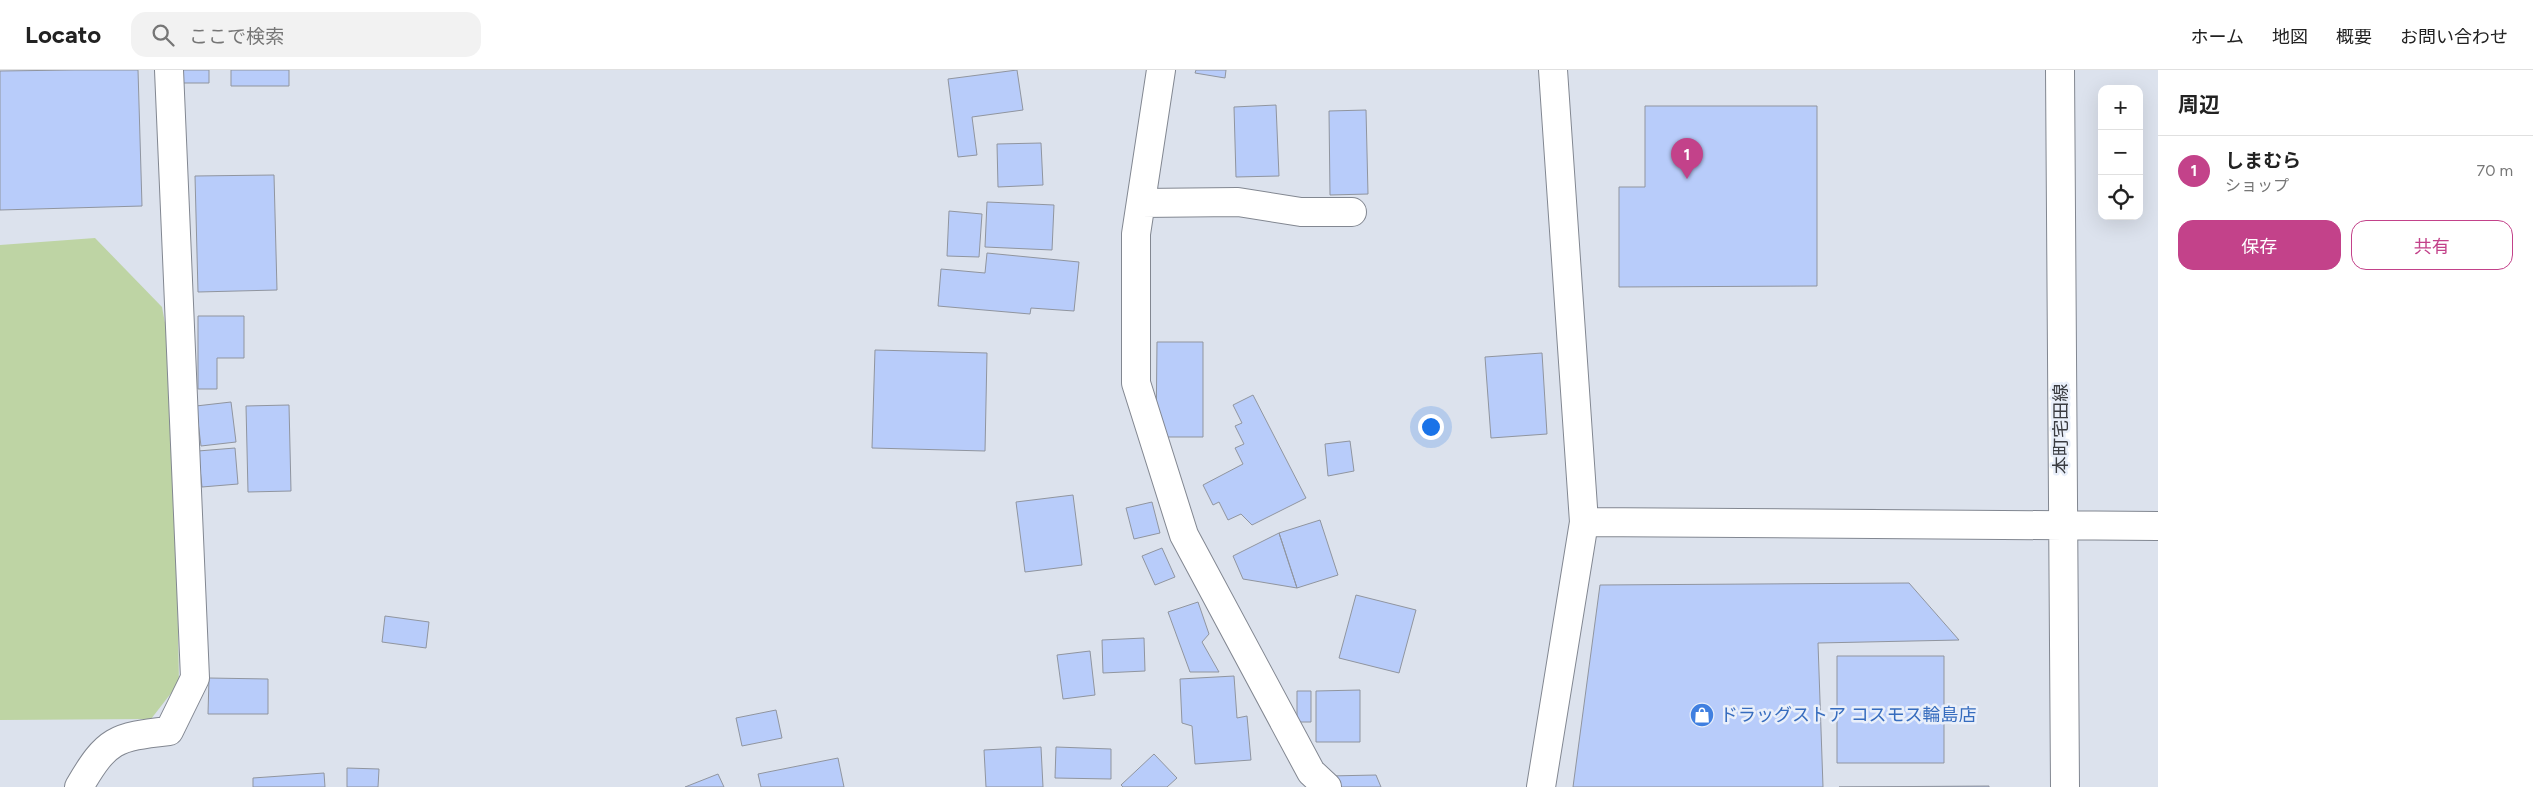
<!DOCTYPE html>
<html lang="ja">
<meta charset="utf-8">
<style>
:root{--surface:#fff;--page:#f2f2f2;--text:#222;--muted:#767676;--line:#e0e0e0;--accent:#c3428a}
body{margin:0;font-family:Figtree,"Noto Sans JP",sans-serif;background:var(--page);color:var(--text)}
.controls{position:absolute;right:15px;top:15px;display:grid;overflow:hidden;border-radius:10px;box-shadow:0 5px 20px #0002}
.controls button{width:45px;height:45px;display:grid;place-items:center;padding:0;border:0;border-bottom:1px solid var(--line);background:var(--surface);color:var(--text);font:25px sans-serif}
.you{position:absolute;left:1430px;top:356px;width:18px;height:18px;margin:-12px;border:4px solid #fff;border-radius:50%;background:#1a73e8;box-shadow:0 0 0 8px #1a73e833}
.badge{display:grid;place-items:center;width:32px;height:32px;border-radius:50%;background:var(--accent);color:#fff;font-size:16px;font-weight:700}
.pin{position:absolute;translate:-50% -41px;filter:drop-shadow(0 1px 2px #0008)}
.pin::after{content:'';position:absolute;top:26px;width:18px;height:15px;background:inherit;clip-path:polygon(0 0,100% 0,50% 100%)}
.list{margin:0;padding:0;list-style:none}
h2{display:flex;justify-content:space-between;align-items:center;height:65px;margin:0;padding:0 20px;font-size:21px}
h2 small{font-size:16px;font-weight:400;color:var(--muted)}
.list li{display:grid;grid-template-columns:32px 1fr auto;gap:15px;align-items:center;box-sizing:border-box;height:70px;padding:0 20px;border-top:1px solid var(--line)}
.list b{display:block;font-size:19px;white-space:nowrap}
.list p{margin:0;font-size:16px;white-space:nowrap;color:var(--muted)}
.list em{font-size:16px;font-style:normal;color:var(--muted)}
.actions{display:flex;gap:10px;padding:15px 20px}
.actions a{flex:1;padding:11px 0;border:1px solid var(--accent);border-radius:15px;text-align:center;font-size:18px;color:var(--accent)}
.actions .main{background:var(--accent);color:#fff}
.icon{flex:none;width:28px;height:28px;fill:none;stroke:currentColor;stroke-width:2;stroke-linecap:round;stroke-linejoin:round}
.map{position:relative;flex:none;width:2158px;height:717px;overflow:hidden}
header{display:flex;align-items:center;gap:30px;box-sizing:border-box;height:70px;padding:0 25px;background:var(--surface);border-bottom:1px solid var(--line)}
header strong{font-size:24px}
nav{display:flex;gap:28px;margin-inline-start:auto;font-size:18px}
.search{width:350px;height:45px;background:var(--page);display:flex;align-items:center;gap:12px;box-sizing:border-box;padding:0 18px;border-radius:15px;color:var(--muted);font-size:19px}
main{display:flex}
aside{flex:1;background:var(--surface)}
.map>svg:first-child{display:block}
</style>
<header>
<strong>Locato</strong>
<div class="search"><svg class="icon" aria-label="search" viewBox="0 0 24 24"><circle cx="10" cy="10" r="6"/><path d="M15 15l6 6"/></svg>ここで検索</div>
<nav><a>ホーム</a><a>地図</a><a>概要</a><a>お問い合わせ</a></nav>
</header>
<main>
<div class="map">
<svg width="2158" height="717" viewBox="0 0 2158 717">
<rect width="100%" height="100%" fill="#dce2ed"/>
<path fill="#bed4a4" d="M95 168 162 237 173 295 179 613 151 649 0 650V175Z"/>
<path fill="#b8ccfa" stroke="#90959f" d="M74 0H138L142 136 0 140V1Z
M183 0H209V13H183Z
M231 0H289V16H231Z
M1017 0 1023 40 972 47 977 85 958 87 948 9Z
M1196 0H1226L1225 8 1195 3Z
M1276 35 1279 106 1236 107 1234 37Z
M1645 36H1817V216L1619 217V117H1645Z
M1366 40 1368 124 1330 125 1329 41Z
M1041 73 1043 115 998 117 997 74Z
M274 105 277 220 198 222 195 106Z
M987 132 1054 135 1052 180 985 177Z
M949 141 982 144 979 187 947 186Z
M987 183 1079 192 1074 241 1031 238 1030 244 938 236 941 199 985 203Z
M198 246H244V288H217V319H198Z
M1157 272H1203V367H1156Z
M875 280 987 283 985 381 872 378Z
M1542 283 1547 364 1491 368 1485 287Z
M1253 325 1306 428 1252 455 1241 444 1228 450 1219 432 1213 435 1203 415 1243 394 1235 378 1244 374 1235 356 1242 353 1233 335Z
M231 332 236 372 201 376 196 336Z
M289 335 291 421 248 422 246 336Z
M1350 371 1354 401 1328 406 1325 374Z
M235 378 238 414 202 417 198 381Z
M1073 425 1082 495 1025 502 1016 432Z
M1152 432 1160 463 1134 469 1126 438Z
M1320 450 1338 505 1297 518 1279 463Z
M1279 463 1297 518 1243 509 1233 486Z
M1162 478 1175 507 1155 515 1142 486Z
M1909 513 1959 570 1818 573 1823 717H1573L1600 515Z
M1356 525 1416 540 1399 603 1339 588Z
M1198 532 1209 564 1202 572 1219 602H1190L1168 542Z
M385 546 429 552 426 578 382 572Z
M1144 568 1145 601 1103 603 1102 570Z
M1090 581 1095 625 1063 629 1057 585Z
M1837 586H1944V693H1837Z
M1234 606 1237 648 1247 646 1251 690 1195 694 1192 656 1182 653 1180 609Z
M209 608 268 609V644H208Z
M1360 620V672H1316V621Z
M1297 621H1311V652H1297Z
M776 640 782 668 742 676 736 648Z
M1041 677 1043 717H986L984 680Z
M1056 677 1111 679V709L1055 708Z
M1154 684 1177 708 1167 717H1123L1121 715Z
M838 688 844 717H761L758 704Z
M347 698 379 699 378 717H347Z
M324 703 325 717H253V708Z
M718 704 724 717H685Z
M1376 705 1381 717H1340L1329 706Z
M1989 716V717H1839Z"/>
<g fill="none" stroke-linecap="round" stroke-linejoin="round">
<g stroke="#828791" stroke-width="30">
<path id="minor" d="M1161 0 1136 164V313L1184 465 1311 702 1327 717
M2060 0 2065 717
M1141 133 1238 132 1301 142H1352
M1584 452 2158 456
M79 717C107 669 115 667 169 661L195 608 169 0
M1541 717 1584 452 1553 0"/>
</g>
<use href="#minor" stroke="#fff" stroke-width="28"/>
</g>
<defs>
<g id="shop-disc" transform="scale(1.25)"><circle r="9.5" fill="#3f7fe0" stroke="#e9effa"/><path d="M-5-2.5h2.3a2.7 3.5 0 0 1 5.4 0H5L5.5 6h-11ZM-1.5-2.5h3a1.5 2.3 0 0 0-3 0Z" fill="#fff"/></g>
</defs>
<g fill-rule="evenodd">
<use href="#shop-disc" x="1702" y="645"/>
</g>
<g text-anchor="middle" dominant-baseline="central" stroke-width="5" stroke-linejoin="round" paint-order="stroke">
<g font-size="18" fill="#3a3c41" stroke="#e9effa">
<text transform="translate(2061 359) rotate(-90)">本町宅田線</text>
</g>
<g font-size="18" fill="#366cbe" stroke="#e9effa" text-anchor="start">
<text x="1720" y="645">ドラッグストア コスモス輪島店</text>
</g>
</g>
</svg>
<div class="controls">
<button>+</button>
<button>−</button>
<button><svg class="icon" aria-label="locate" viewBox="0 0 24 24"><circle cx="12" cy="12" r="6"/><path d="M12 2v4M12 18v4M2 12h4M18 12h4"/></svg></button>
</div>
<div class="you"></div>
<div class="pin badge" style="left:1687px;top:109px">1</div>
</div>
<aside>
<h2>周辺<small></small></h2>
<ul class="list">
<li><span class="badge">1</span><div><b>しまむら</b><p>ショップ</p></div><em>70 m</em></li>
</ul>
<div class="actions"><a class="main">保存</a><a>共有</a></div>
</aside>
</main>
